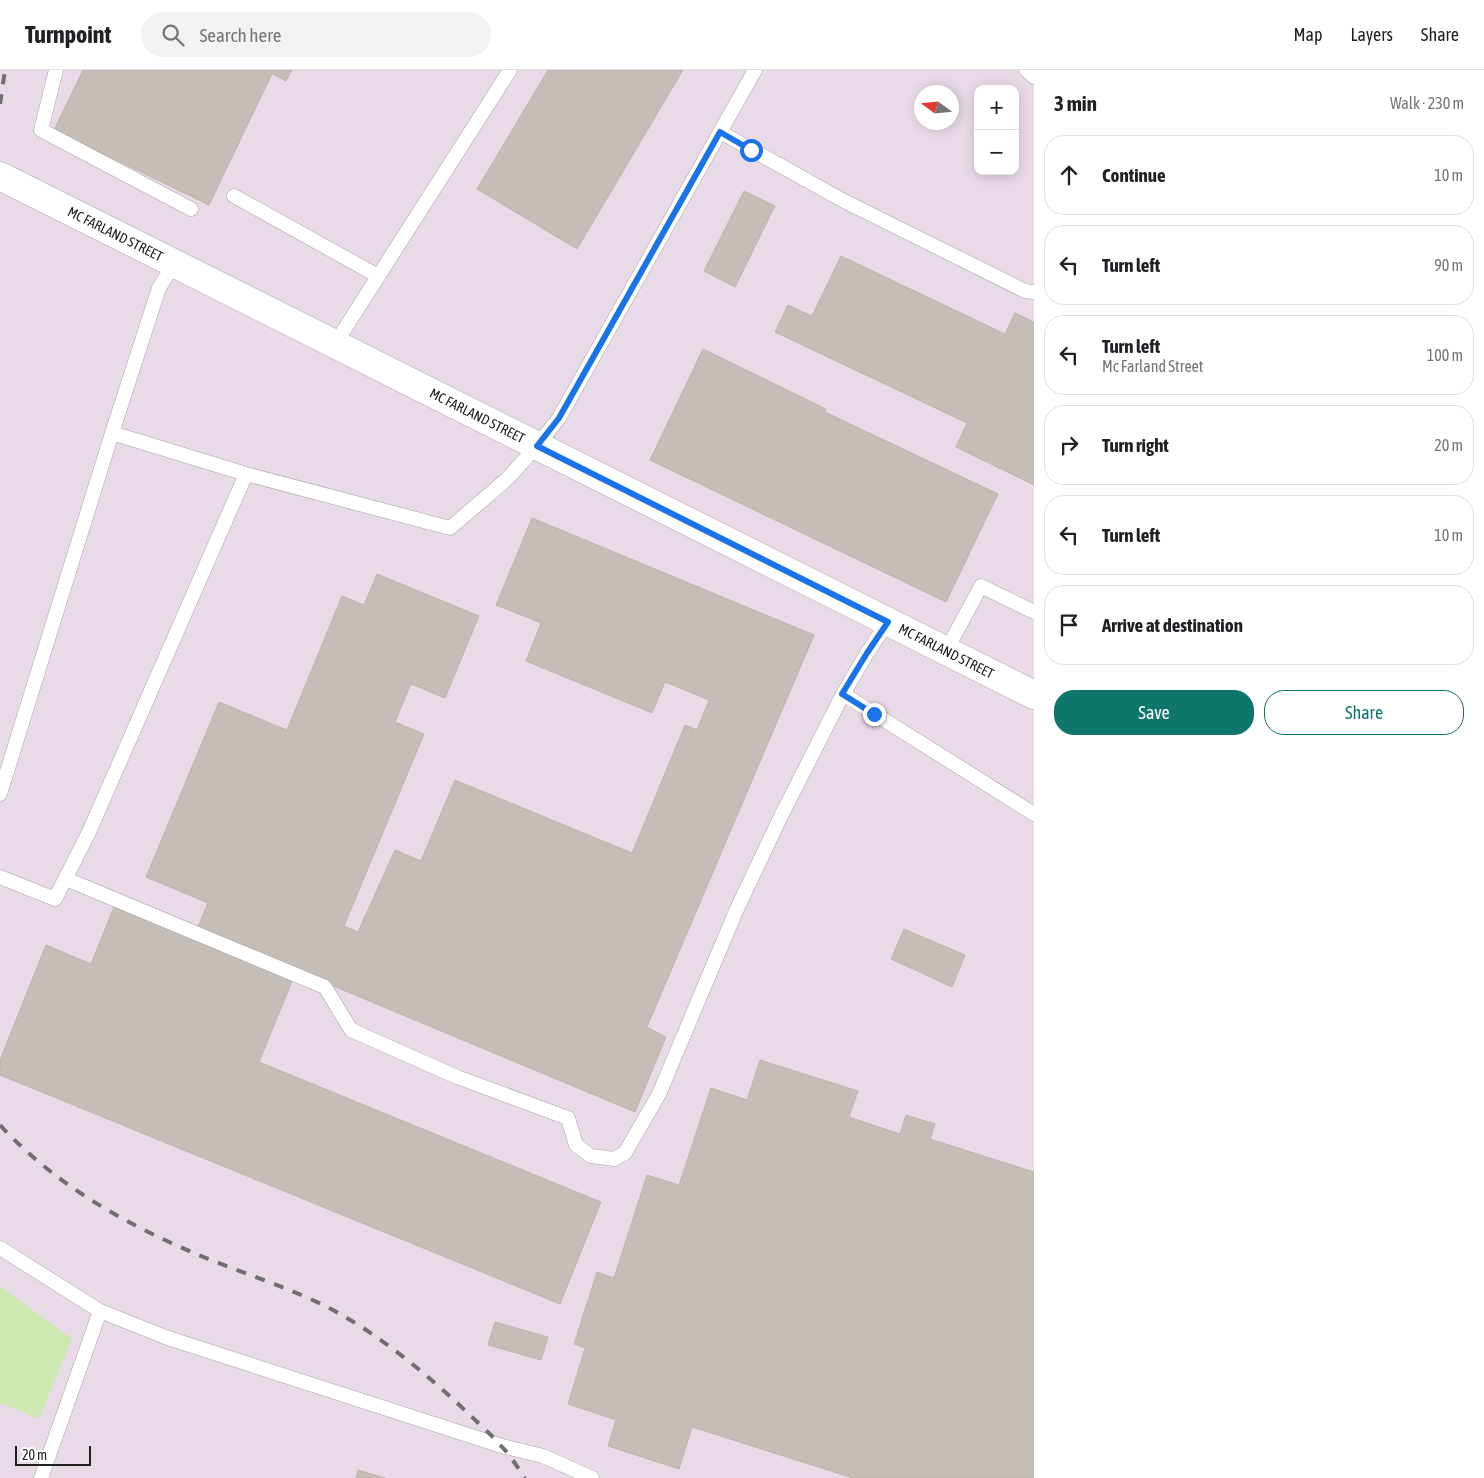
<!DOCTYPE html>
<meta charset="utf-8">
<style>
:root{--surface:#fff;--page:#f2f2f2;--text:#202124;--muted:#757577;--line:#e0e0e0;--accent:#0f766e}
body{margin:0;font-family:"Asap Condensed",sans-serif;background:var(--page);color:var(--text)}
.controls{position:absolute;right:15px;top:15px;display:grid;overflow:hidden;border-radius:10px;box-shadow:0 2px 12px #0003}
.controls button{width:45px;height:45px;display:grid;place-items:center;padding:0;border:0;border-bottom:1px solid var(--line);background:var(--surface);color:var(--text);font:25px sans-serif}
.compass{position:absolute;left:914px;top:15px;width:45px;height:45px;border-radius:50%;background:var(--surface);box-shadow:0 2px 12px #0003;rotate:285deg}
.scale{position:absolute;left:15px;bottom:12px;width:76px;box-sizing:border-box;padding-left:5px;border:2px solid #212121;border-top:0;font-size:14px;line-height:18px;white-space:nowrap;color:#212121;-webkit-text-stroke:4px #fff;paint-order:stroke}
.stop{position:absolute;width:15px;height:15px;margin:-11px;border:4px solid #1a73e8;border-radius:50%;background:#fff}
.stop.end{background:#1a73e8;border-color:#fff;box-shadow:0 1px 5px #0008}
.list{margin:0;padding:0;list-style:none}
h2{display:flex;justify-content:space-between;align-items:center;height:65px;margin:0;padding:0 20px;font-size:21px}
h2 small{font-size:16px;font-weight:400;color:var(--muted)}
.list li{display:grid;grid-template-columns:32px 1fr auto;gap:15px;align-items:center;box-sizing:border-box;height:80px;margin:0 10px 10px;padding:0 10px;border:1px solid var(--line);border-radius:20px}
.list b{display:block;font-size:19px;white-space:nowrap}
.list p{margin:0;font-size:16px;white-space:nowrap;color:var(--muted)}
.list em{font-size:16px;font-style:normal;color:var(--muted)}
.actions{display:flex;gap:10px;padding:15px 20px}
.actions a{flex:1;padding:11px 0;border:1px solid var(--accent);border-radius:20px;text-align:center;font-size:18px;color:var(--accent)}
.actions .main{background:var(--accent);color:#fff}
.icon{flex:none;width:28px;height:28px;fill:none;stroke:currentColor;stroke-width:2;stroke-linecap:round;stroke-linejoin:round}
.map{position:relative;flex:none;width:1034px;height:1408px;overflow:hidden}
header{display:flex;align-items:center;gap:30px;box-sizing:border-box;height:70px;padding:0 25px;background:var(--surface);border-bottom:1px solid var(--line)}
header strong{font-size:24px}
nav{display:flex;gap:28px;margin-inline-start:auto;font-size:18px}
.search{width:350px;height:45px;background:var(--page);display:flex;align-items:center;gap:12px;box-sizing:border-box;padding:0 18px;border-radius:28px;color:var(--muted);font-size:19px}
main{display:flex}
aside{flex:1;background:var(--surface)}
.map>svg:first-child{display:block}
</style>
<header>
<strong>Turnpoint</strong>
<div class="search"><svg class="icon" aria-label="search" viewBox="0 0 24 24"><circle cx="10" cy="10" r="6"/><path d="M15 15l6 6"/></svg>Search here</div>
<nav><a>Map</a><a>Layers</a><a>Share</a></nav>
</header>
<main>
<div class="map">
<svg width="1034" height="1408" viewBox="0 0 1034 1408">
<rect width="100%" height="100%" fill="#f1eee8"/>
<path fill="#e9dae7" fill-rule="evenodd" d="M0 0H1034V1408H0ZM978 19H1015V101H978ZM922 22H952V52H922Z"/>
<path fill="#cde8b1" d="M0 1216 72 1269 39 1349 0 1333Z"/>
<path fill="#c5bdb7" stroke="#c2b4ab" d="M83 0H292L286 11 272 4 209 135 54 60Z
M548 0H683L577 179 477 119Z
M744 121 775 136 735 217 704 201Z
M841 186 1005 264 1015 243 1034 252V415L956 377 967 353 775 262 788 235 812 246Z
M703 279 826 339 825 342 998 424 946 532 650 390Z
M532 448 814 565 647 957 666 967 635 1042 197 859 208 833 146 807 219 632 287 660 342 526 364 535 377 504 479 546 445 628 411 614 395 652 424 664 344 856 358 862 395 780 421 791 455 710 632 783 685 655 697 660 709 630 665 612 652 643 526 591 541 553 496 535Z
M114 837 293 909 259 992 601 1132 560 1234 0 1005V990L46 875 91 894Z
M904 859 965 885 952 917 891 889Z
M760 990 858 1021 849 1047 900 1064 906 1045 935 1054 930 1069 1034 1102V1408H853L692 1357 679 1399 608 1376 616 1350 568 1334 585 1278 574 1274 597 1202 614 1208 647 1105 679 1115 711 1018 747 1030Z
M495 1252 548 1267 541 1290 488 1275Z
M358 1400 385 1408H356Z"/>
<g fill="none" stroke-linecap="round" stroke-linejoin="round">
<g stroke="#a5a5a5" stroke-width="15">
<path id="service" d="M56 0 41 60 191 139
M1026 0 1034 7
M720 62 844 131 1025 221 1034 222
M234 126 378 206
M335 274 510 0
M246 404 450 458 507 409 537 376 559 348 755 0
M946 581 981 516 1034 542
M843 624 1034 744
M0 724 112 363 159 218 174 194
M0 807 55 829 89 762 246 404 112 363
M66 809 325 917 351 960 457 1007 568 1048 576 1075 591 1086 614 1089 625 1083 659 1024 736 841 781 746 843 624 867 583 888 552
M0 1178 100 1241 168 1268 502 1376 543 1386 592 1408
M41 1408 100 1241"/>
</g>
<g stroke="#a5a5a5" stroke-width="29">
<g id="minor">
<path id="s1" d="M0 106 1034 625"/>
</g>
</g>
<use href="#service" stroke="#fff" stroke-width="14"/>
<use href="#minor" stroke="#fff" stroke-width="28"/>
<path stroke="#6f6f6f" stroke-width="4" stroke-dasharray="10 10" stroke-linecap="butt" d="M0 34 5 0
M0 1055C55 1115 127 1155 201 1186 245 1204 291 1218 333 1240 384 1268 429 1306 471 1346 480 1355 491 1364 500 1375 510 1384 517 1397 525 1408"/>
</g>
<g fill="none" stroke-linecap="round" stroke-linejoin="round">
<path stroke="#1a73e8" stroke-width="6" d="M751 80 720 62 559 348 537 376 888 552 867 583 842 624 874 644"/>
</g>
<g text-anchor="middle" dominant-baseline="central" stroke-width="4" stroke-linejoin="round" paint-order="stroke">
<g font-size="14" fill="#212121" stroke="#fff">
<text stroke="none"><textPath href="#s1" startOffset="129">MC FARLAND STREET</textPath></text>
<text stroke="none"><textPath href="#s1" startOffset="534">MC FARLAND STREET</textPath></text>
<text stroke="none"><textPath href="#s1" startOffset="1059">MC FARLAND STREET</textPath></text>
</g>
</g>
</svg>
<div class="controls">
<button>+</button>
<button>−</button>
</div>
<svg class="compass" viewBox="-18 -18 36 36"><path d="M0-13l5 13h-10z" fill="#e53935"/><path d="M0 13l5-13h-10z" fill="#757577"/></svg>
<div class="scale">20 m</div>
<div class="stop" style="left:751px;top:80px"></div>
<div class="stop end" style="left:874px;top:644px"></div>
</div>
<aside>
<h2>3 min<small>Walk · 230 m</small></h2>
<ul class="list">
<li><svg class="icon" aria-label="ahead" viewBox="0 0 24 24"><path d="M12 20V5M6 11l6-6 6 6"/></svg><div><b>Continue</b></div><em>10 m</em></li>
<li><svg class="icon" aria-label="left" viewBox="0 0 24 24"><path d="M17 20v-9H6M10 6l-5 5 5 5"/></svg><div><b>Turn left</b></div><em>90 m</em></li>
<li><svg class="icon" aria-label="left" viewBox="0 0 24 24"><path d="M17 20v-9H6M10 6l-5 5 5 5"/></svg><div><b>Turn left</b><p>Mc Farland Street</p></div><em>100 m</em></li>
<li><svg class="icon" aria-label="right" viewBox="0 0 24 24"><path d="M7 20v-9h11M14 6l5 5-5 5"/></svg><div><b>Turn right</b></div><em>20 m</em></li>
<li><svg class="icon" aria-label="left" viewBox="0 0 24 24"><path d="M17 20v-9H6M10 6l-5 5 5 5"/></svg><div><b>Turn left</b></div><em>10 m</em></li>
<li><svg class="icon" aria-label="arrive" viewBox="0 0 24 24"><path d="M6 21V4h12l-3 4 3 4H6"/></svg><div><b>Arrive at destination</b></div></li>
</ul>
<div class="actions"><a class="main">Save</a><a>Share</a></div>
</aside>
</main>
